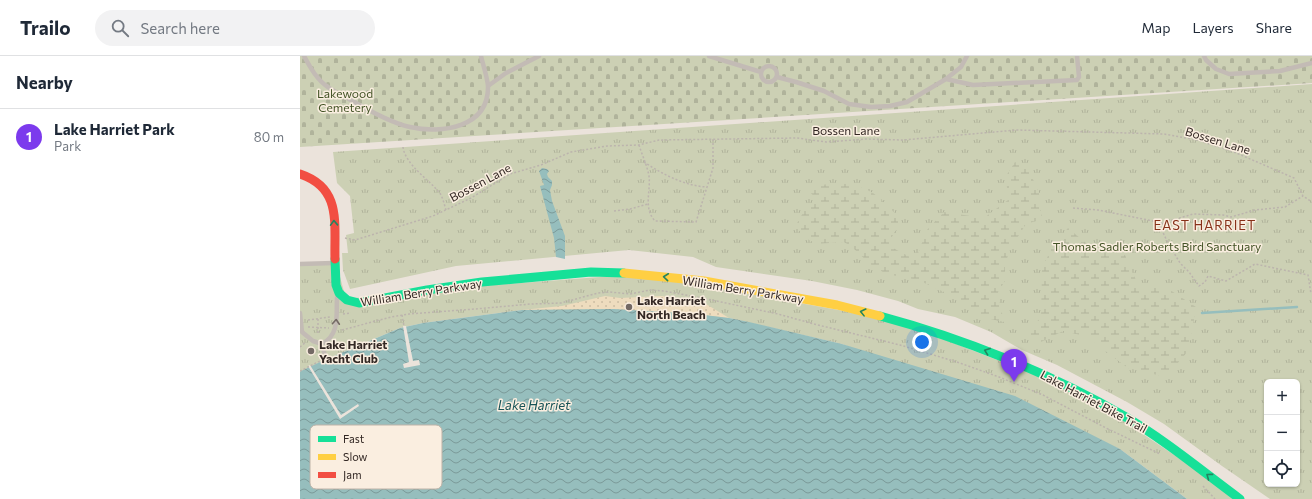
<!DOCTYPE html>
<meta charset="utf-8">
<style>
:root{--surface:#fff;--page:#f2f2f3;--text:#1f2937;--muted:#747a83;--line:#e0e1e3;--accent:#7c3aed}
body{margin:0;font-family:Commissioner,sans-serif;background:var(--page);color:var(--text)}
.controls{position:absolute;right:12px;bottom:12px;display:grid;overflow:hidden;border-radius:6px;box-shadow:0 1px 3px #0004}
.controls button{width:36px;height:36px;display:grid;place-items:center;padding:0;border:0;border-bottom:1px solid var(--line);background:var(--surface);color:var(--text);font:20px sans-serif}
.you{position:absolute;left:622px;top:286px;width:14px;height:14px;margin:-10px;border:3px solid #fff;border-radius:50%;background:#1a73e8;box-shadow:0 0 0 6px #1a73e833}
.badge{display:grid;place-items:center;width:26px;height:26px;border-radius:50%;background:var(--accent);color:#fff;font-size:13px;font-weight:700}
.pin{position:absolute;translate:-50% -33px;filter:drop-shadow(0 1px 2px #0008)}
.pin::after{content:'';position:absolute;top:21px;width:14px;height:12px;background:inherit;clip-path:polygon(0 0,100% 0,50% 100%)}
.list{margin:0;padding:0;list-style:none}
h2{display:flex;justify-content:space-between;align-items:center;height:52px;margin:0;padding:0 16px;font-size:17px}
h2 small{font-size:13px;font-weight:400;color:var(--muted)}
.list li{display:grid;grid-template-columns:26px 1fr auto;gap:12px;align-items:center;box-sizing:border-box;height:56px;padding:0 16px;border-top:1px solid var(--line)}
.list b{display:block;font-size:15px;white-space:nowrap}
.list p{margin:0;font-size:13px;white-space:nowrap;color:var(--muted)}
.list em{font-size:13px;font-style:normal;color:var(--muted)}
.icon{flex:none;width:22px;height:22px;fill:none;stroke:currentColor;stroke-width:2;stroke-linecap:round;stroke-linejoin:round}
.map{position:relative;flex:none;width:1012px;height:443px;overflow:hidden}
header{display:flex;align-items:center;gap:24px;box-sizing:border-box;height:56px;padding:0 20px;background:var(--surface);border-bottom:1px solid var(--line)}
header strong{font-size:19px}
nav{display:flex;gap:22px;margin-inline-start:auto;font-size:14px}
.search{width:280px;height:36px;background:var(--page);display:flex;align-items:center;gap:10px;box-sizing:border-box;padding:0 14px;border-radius:22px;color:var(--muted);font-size:15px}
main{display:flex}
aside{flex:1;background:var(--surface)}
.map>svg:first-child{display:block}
</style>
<header>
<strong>Trailo</strong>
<div class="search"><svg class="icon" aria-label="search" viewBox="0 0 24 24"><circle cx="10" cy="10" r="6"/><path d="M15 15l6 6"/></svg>Search here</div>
<nav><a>Map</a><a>Layers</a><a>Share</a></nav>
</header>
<main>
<aside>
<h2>Nearby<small></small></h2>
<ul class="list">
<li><span class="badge">1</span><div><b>Lake Harriet Park</b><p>Park</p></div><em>80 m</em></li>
</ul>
</aside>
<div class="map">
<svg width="1012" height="443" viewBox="0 0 1012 443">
<defs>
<pattern id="grass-tufts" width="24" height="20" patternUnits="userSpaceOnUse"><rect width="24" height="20" fill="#ccd0b4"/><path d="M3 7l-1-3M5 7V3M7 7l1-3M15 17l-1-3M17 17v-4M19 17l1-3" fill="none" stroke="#b0b39b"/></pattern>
<pattern id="wetland-marsh" width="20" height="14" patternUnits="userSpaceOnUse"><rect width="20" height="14" fill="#ccd0b4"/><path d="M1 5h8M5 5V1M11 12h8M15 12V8" fill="none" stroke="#b0b39b"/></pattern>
<pattern id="sand-dots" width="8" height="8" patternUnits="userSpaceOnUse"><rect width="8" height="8" fill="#eedcbe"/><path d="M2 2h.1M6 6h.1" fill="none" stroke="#cdbda3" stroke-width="1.8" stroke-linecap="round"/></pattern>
<pattern id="cemetery-stones" width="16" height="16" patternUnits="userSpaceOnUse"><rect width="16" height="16" fill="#ccd0b4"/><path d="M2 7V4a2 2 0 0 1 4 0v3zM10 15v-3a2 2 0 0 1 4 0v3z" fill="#b0b39b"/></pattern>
<pattern id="water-waves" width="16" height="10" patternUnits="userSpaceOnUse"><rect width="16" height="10" fill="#96bebd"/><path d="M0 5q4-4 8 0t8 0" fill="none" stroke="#7b9a99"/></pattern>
</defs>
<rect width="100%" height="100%" fill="#ebe3db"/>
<path fill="url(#grass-tufts)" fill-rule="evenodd" d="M1012 28V443H970L922 410 864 368 827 346 757 309 722 294 691 276 655 261 618 253 598 245 557 234 512 225 416 211 393 201 329 194 156 210 50 233 43 214 42 197H48L46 179 54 177 50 140 37 127 33 96ZM967 326H997V428H967Z
M36 206 46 243 127 234 339 218 594 264 780 336 940 443H887L820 393 542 288 429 262 222 254 123 267 100 272 34 300 33 302 22 305 0 316V208Z"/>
<path fill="url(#wetland-marsh)" d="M715 106 728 112 740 139V155L743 163 726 168 710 193 705 209V225L698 236 701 256 709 267 681 261 680 256 674 255 664 247 659 246 644 236 618 224 586 218 570 208 552 191 544 186 516 188 504 181 498 173 496 169 504 155 516 147V143L510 136V132C531 125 554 126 573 137 582 143 590 153 598 160V171L590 184 593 192 612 202 617 201 626 175 644 156 684 162 708 144 706 120Z
M768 172 792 192 825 199 830 212 839 230 867 232 896 251 888 295 866 321 828 312 785 280 763 275 741 286 725 275 741 262 742 213 752 191Z"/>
<path fill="url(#sand-dots)" d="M305 240 320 242 362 240 396 246 406 248 429 262C360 253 291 253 222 254L262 250Z"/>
<path fill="url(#cemetery-stones)" d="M0 0H1012V27L0 91Z"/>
<path fill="url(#water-waves)" d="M242 112 247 113 249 115 247 118 248 121 252 125V129L250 134 252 145 265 180V203L256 201 254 182 240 130 244 129 239 115Z
M314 253 396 258 429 262 449 266 542 288 715 340 820 393 887 443H0V316L1 315 22 305 32 302 34 300 100 272 123 267 222 254Z"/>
<path fill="#ebe3db" d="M103 270H106L113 305 119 304 120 309 104 312 103 308 109 306Z
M10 309 41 359 58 348 59 350 40 363 8 310Z"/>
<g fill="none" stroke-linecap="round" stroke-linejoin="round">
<path stroke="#96bebd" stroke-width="2.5" d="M902 257 997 251"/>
<path stroke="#bcb4ad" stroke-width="1.5" stroke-dasharray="2 2" stroke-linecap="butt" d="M339 89C342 99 347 109 349 120 351 135 343 152 355 165L396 166 413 112V84
M103 91C105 108 128 123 139 136 143 141 144 148 146 154
M344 106C362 118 385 130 407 131
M773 152 798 154 863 167 893 158 923 159 931 161 955 154 985 151 1003 140
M314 155 330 153 348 148
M863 167 860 170 867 185 880 207 889 216 899 230 905 226 908 220 926 225 955 208 1008 219 1011 238
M45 182 55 184 133 160 171 142 210 118 241 109 271 96 307 90 339 89 359 84 497 82 526 86 566 83 603 84 717 74 864 78 897 84 934 96 994 122 1003 140 1012 146
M43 258 51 257
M102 259 104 270
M18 263V279
M8 264 30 261
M8 271 29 272
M42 274 91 261 109 258 175 253 231 248 261 247 298 237 310 236 330 238 350 234 364 235 407 243 478 258 514 268 600 289 657 306 699 321 743 339 806 372 860 398
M0 291 6 286
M0 315 20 305
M903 430 915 443"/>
<path stroke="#c3bbb5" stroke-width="4.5" d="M4 0C10 11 17 24 28 31 34 36 42 39 49 43 66 53 91 67 110 71 141 78 189 72 188 30 187 20 183 9 181 0
M409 0 461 16
M904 0 906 4 916 13 929 18 980 15 1012 7
M461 18a8 8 0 1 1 16 0a8 8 0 1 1-16 0Z
M477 21 496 26 524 35 549 48 571 51 590 50 607 46 646 23 661 11 667 0
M646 23 673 29 777 24 779 21 777 0
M188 30 206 17 239 0
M0 208 34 207
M0 257 2 276 13 285 22 288C40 279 36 259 37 242L39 240
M22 288 26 304"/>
<path stroke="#16e098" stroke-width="9" d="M35 203 36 229 39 237 47 244 59 247 127 234 182 226 291 216 324 217
M580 260C662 282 750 317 824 360 865 384 902 415 940 443"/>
<path stroke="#ffcf43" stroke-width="9" d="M324 217 404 225 537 249 580 260"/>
<path stroke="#f24e42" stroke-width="9" d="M0 118C42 132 34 167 35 203"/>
</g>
<defs><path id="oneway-chevron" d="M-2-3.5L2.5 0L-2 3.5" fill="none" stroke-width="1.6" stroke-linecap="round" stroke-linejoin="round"/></defs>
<g stroke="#24845e">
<use href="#oneway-chevron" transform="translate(34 167) rotate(-92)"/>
<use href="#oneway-chevron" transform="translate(366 221) rotate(-174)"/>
<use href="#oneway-chevron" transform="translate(563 256) rotate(-166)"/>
<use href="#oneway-chevron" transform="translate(687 295) rotate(-160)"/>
<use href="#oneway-chevron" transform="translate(909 420) rotate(-144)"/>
</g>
<use stroke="#746a65" href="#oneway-chevron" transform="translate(36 266) rotate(-86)"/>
<g fill="#736964" stroke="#faeee0" stroke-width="1.5">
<circle cx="329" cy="251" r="4"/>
<circle cx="11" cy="295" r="4"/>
</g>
<g text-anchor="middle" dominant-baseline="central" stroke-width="3" stroke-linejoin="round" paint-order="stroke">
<g font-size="12" fill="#435326" stroke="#faeee0">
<text x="45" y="37">Lakewood<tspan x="45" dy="14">Cemetery</tspan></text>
<text x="857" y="190">Thomas Sadler Roberts Bird Sanctuary</text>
</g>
<g font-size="12" fill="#332824" stroke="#faeee0">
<text x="546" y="74">Bossen Lane</text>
<text transform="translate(918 84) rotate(17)">Bossen Lane</text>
<text transform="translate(180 126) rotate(-28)">Bossen Lane</text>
<text transform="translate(443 233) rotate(9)">William Berry Parkway</text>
<text transform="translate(121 236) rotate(-9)">William Berry Parkway</text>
<text transform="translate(794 345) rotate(28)">Lake Harriet Bike Trail</text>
</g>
<g font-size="12" font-weight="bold" fill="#332824" stroke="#faeee0" text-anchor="start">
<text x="337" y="244">Lake Harriet<tspan x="337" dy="14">North Beach</tspan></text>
<text x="19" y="288">Lake Harriet<tspan x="19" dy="14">Yacht Club</tspan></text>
</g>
<g font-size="13" letter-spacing="1" fill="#873118" stroke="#faeee0">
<text x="905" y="169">EAST HARRIET</text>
</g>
<g font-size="13" font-style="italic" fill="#175357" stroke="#faeee0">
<text x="234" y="349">Lake Harriet</text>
</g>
</g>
<rect x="10" y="369" width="132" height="64" rx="6" fill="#faeee0" stroke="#beb3a8" stroke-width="1"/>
<rect x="18" y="380" width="18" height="6" fill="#16e098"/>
<rect x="18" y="398" width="18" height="6" fill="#ffcf43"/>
<rect x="18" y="416" width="18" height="6" fill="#f24e42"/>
<g font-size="11" fill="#332824">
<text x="43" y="387">Fast</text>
<text x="43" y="405">Slow</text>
<text x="43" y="423">Jam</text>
</g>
</svg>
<div class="controls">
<button>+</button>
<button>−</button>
<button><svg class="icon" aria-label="locate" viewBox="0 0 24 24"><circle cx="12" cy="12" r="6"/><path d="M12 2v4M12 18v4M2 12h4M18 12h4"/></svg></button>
</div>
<div class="you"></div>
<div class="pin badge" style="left:714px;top:326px">1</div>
</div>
</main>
